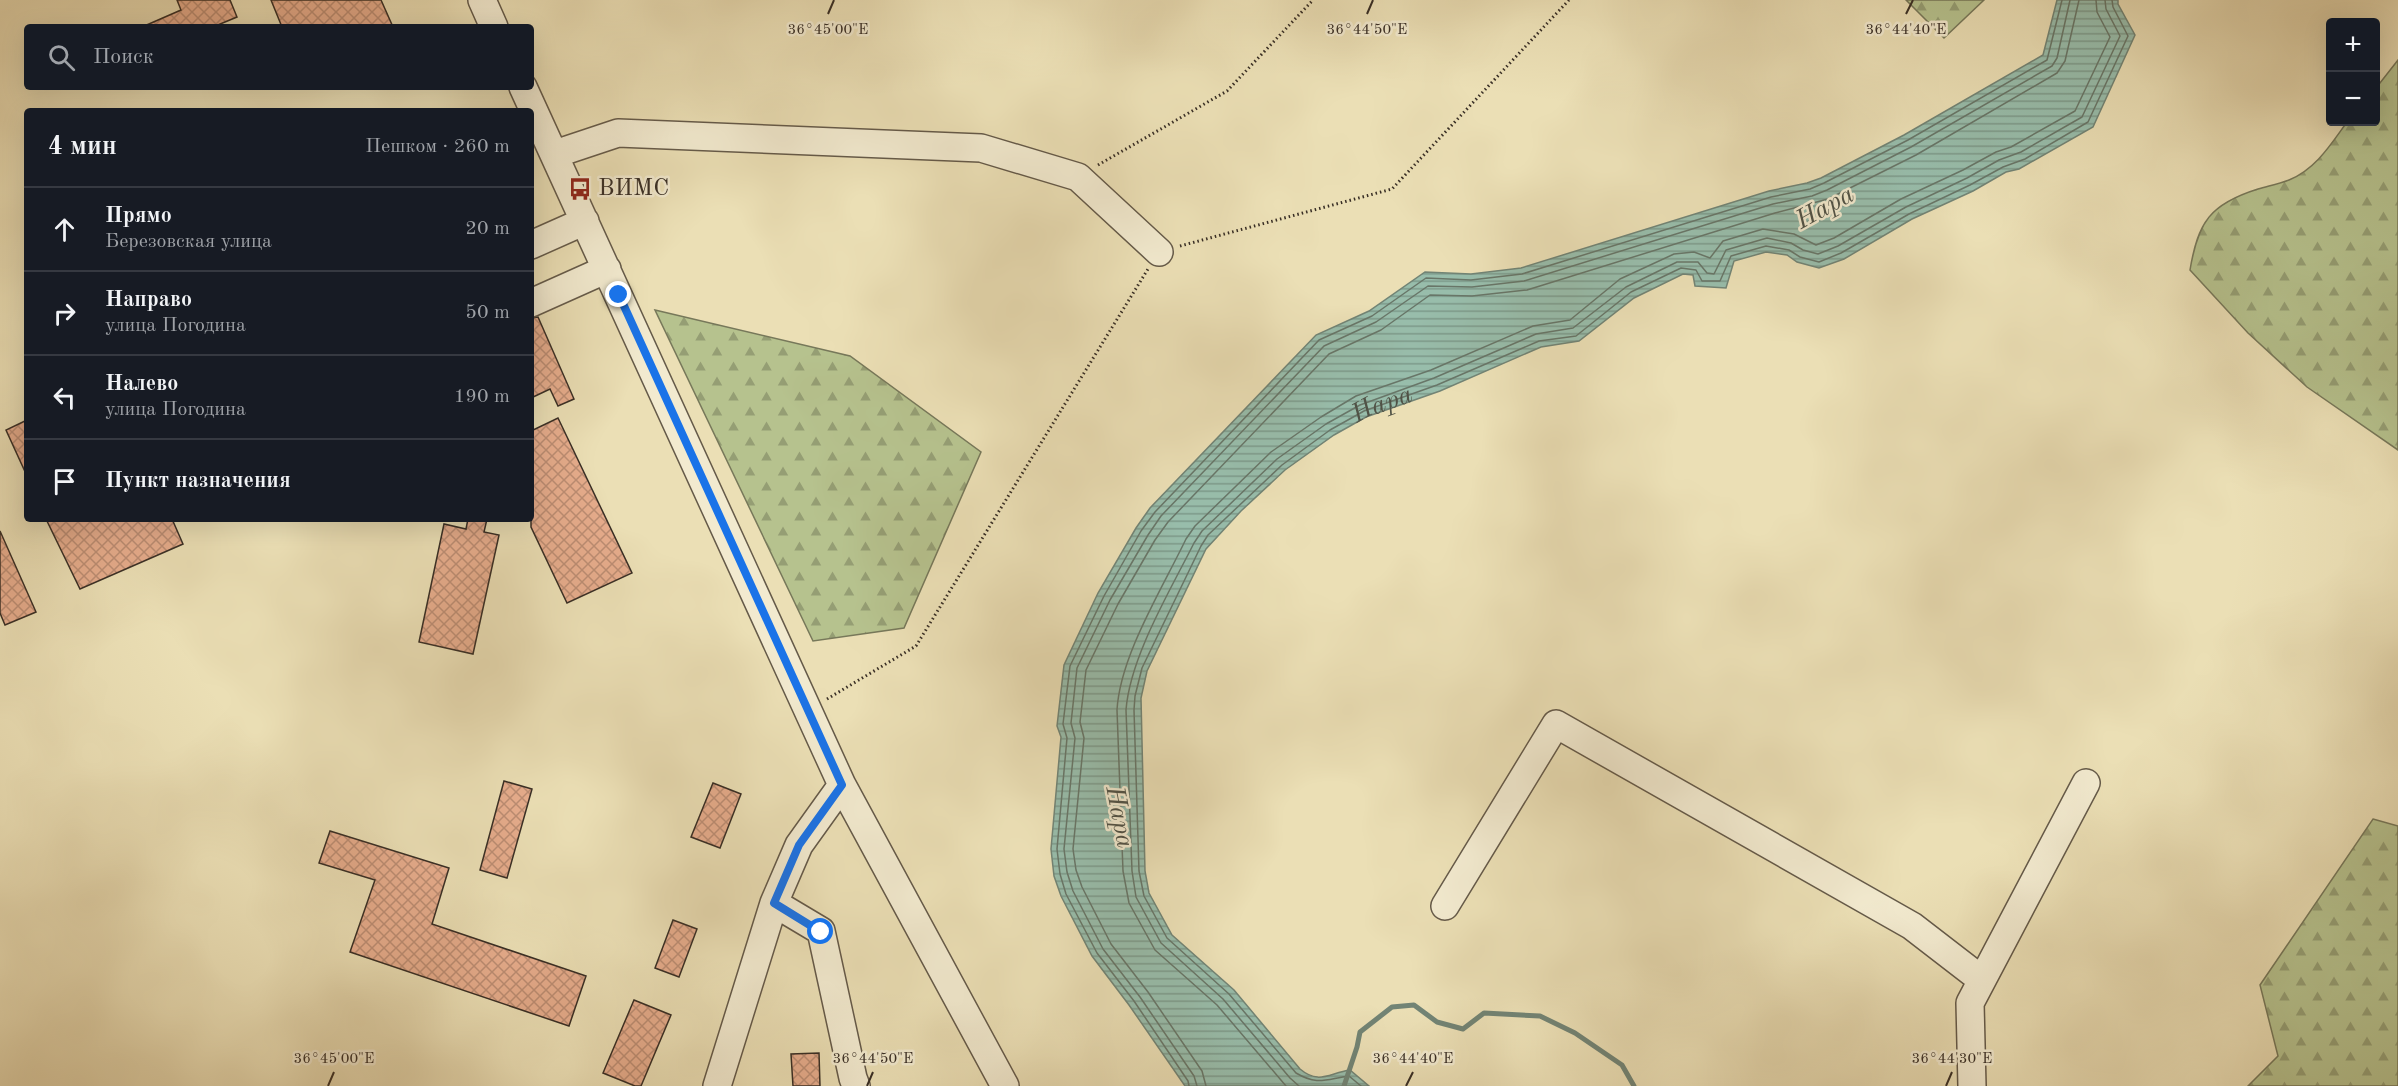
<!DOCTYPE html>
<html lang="ru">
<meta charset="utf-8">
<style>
:root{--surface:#171b24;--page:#20242c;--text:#f1f3f6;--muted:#9ea1a6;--line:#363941}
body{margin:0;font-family:"Old Standard TT",serif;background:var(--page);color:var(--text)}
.controls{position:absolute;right:18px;top:18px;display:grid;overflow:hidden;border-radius:6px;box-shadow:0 6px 24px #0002}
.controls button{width:54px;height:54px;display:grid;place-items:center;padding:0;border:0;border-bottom:2px solid var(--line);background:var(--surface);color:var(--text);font:30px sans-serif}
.stop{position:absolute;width:18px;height:18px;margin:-14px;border:4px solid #1a73e8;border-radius:50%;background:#fff}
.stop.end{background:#1a73e8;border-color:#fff;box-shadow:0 2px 6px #0008}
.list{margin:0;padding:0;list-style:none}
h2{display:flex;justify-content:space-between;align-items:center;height:78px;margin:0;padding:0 24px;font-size:26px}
h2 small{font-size:20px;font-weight:400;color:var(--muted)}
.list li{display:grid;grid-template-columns:39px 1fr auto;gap:18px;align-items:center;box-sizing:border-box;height:84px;padding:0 24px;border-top:2px solid var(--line)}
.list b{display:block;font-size:22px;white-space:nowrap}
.list p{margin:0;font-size:20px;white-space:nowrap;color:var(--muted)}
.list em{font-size:20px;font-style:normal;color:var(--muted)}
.icon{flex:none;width:33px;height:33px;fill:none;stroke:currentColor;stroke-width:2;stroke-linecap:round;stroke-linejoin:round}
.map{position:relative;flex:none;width:2398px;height:1086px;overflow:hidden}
.search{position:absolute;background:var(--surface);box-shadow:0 6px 24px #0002;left:24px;top:24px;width:510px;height:66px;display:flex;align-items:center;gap:15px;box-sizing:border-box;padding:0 21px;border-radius:6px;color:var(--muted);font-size:22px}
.panel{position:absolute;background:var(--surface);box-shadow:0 6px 24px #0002;left:24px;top:108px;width:510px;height:414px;border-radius:6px}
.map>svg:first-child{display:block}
</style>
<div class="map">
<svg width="2398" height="1086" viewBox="0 0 2398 1086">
<defs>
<pattern id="forest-firs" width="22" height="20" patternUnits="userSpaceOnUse" patternTransform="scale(1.5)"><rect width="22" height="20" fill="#b6c28e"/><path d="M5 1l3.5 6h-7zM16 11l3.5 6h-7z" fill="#959e74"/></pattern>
<pattern id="water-rules" width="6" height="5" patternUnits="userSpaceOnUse" patternTransform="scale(1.5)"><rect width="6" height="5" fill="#98bdab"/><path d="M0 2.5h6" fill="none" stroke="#7d9a8b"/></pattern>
<pattern id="building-cross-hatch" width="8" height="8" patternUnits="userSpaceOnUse" patternTransform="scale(1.5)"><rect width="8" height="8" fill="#e7ad8d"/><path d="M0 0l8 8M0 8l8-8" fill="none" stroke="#bc8d73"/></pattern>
</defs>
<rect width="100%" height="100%" fill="#ebdfb5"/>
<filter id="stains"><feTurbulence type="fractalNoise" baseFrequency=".00333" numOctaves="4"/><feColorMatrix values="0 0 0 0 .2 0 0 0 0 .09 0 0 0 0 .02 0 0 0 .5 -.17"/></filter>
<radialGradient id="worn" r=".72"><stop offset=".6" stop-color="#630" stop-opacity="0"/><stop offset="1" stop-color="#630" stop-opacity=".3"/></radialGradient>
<path fill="url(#forest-firs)" stroke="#77785a" stroke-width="1.5" d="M1906 0H1984L1944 38Z
M2398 60V450L2307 387 2248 333 2190 270C2198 222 2210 204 2258 189 2268 186 2279 184 2289 180 2316 169 2331 144 2347 122H2376V88Z
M655 310 850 356 981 452 904 628 813 641Z
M2373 819 2398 826V1086H2248L2278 1056 2260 985Z"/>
<path fill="url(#water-rules)" stroke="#728475" stroke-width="1.5" d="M2057 0H2118V4L2135 35 2093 127 2019 169 2006 172 1973 191 1912 219 1844 259 1819 268 1797 262 1787 255 1766 252 1734 261 1726 288 1695 286 1693 275 1683 274 1634 298 1579 341 1541 347 1440 391 1366 417 1334 435 1285 470 1241 511 1206 549 1147 671 1141 698 1145 871 1149 893 1172 935 1234 990 1300 1069C1319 1085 1329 1073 1350 1070L1369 1086H1185L1129 1005 1092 956 1061 896 1054 876 1051 849 1061 737 1057 726 1064 665 1098 593 1136 528 1150 508 1316 335 1369 311 1425 272 1471 274 1521 268 1769 191 1807 183 1821 178 1904 135 2043 55Z"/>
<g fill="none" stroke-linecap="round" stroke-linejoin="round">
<g stroke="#687668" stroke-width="1.5">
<path d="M1189 1086 1188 1081 1134 1001 1097 953 1066 894 1060 874 1057 849 1067 738 1063 724 1070 666 1104 596 1141 531 1155 512 1319 340 1372 316 1426 278 1471 280 1522 274 1771 197 1810 189 1824 183 1908 140 2047 60 2062 0"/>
<path d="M1197 1086 1194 1076 1140 997 1103 949 1073 891 1067 872 1064 849 1075 738 1071 723 1077 668 1110 600 1148 535 1161 516 1324 346 1376 322 1428 286 1472 287 1524 281 1773 204 1812 196 1827 190 1911 147 2052 66 2057 58 2070 0"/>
<path d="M1206 1086 1202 1071 1148 992 1111 944 1082 887 1076 870 1073 849 1084 738 1080 722 1086 670 1118 604 1155 540 1168 522 1329 354 1381 330 1430 295 1472 296 1527 290 1775 213 1828 199 1916 155 2057 73 2065 61 2079 0"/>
<path d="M1286 1086 1217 1005 1155 950 1129 903 1123 871 1117 710C1120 656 1162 589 1186 539L1195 526 1271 452 1321 417 1356 396 1431 370 1533 326 1570 320 1620 279 1674 254 1694 252 1710 258 1723 241 1763 229 1794 234 1816 245 1834 238 1901 199 1963 170 1996 152 2011 147 2075 111 2110 37 2097 12 2096 0"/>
<path d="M1299 1086 1290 1078 1223 999 1161 943 1136 897 1132 871 1126 710C1130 657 1170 591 1194 543L1202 531 1277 459 1326 424 1360 405 1434 378 1536 334 1573 328 1626 287 1677 262H1698L1707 273 1714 274 1726 250 1767 238 1791 243 1803 250 1818 254 1838 246 1906 207 1967 178 1999 160 2021 152 2082 117 2120 36 2106 9 2105 0"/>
<path id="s1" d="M1361 1086 1349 1076C1326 1079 1318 1086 1296 1073L1229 994 1167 938 1144 896 1139 871 1134 710 1135 696 1142 668 1201 546 1208 535 1282 465 1330 430 1364 411 1437 385 1539 341 1576 336 1631 292 1681 268 1696 270 1702 281H1720L1731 256 1766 246 1789 250 1800 257 1819 262 1841 253 1909 214 1970 185 2003 167 2025 159 2088 122 2128 36 2113 7 2112 0"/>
</g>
<path stroke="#728475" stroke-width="5" d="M1344 1086 1357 1047 1360 1032 1392 1007 1414 1005 1437 1022 1463 1029 1484 1013 1540 1016 1575 1033 1622 1065 1634 1086"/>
</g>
<path fill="url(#building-cross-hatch)" stroke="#382e25" stroke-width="1.5" d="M177 0H230L237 17 213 27H142L181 10Z
M271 0H381L393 27H282Z
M538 317 574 399 558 406 550 389 531 398V318Z
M558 418 632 573 567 603 531 527V431Z
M27 420V476L6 430Z
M46 519H172L183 544 80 589Z
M468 519H487L484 532 499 535 473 654 419 642 444 524 466 529Z
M0 531 36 612 5 625 0 613Z
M504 781 532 789 507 878 480 870Z
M713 783 741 794 720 848 691 837Z
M330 831 449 868 432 924 586 976 569 1026 350 952 375 880 319 863Z
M673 920 697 929 679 977 655 968Z
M634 1000 671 1015 641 1086H635L603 1073Z
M819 1053 820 1086H793L791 1054Z"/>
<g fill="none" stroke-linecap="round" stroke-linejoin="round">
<g stroke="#655a49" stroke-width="30">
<path id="minor" d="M482 0 494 27
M523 87 842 785 799 845 774 903 717 1086
M555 154 618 133 981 148 1078 177 1159 252
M531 245 585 221
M531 303 607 269
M842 785 1005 1086
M774 903 821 931 853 1078 856 1086
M1445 906 1556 724 1912 926 1982 980
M1972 1086 1970 1003 2086 783"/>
</g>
<path stroke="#382e25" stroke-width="3" stroke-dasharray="1.5 3" stroke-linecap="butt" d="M1098 165 1227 91 1313 0
M1180 246 1392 189 1569 0
M827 699 916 646 1148 269"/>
<use href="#minor" stroke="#f2eacf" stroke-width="27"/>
</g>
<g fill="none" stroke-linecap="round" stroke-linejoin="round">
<path stroke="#1a73e8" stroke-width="8" d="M619 295 842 785 799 845 774 903 821 932"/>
</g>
<path fill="none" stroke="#382e25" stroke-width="2" d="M828 14 834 0M1367 14 1373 0M1906 14 1913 0M328 1086 334 1072M867 1086 873 1072M1406 1086 1413 1072M1946 1086 1952 1072"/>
<defs>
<g id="bus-bare" transform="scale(1.8)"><path d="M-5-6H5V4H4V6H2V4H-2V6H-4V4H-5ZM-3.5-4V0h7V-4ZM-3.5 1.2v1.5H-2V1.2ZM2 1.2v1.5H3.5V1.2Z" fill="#8f2418" stroke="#f2eacf" stroke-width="2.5" paint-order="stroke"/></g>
</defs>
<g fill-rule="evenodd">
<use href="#bus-bare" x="580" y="189"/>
</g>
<g text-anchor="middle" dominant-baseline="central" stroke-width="5" stroke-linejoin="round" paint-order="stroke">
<g font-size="24" fill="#382e25" stroke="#f2eacf" text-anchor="start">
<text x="598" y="189">ВИМС</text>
</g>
<g font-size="26" font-style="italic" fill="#505246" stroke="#f2eacf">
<text transform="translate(1825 208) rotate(-29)">Нара</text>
<text stroke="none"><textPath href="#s1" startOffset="903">Нара</textPath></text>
<text transform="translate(1119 817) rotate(79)">Нара</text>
</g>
</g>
<g font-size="15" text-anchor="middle" fill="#382e25" stroke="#f2eacf" stroke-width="5" stroke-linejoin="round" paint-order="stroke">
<text x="828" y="34">36°45'00"E</text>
<text x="1367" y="34">36°44'50"E</text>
<text x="1906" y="34">36°44'40"E</text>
<text x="334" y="1063">36°45'00"E</text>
<text x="873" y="1063">36°44'50"E</text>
<text x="1413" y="1063">36°44'40"E</text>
<text x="1952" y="1063">36°44'30"E</text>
</g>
<rect width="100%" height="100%" filter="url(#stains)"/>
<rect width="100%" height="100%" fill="url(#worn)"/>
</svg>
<div class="controls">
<button>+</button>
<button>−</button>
</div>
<div class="stop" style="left:821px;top:932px"></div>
<div class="stop end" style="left:619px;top:295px"></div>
<div class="search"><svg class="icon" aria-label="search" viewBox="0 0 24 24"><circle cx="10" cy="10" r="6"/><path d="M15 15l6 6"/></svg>Поиск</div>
<section class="panel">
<h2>4 мин<small>Пешком · 260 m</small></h2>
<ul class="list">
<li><svg class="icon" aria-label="ahead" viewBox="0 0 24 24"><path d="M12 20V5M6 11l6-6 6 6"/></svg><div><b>Прямо</b><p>Березовская улица</p></div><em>20 m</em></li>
<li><svg class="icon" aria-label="right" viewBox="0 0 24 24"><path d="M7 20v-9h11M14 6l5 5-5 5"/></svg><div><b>Направо</b><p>улица Погодина</p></div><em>50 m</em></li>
<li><svg class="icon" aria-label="left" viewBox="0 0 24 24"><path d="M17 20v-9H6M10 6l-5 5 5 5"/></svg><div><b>Налево</b><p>улица Погодина</p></div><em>190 m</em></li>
<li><svg class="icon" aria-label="arrive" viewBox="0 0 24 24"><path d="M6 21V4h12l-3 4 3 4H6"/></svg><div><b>Пункт назначения</b></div></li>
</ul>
</section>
</div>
